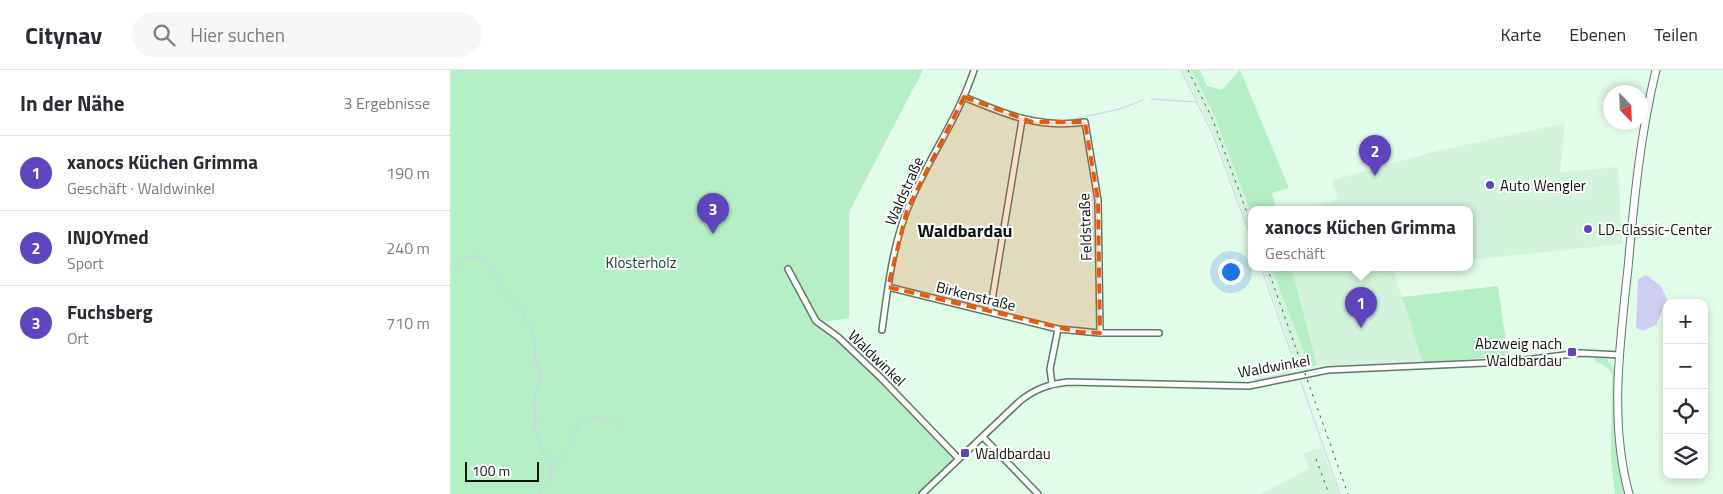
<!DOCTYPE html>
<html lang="de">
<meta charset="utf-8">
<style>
:root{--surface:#fff;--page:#f7f7f7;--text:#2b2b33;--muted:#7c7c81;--line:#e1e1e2;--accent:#5f45bd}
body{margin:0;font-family:"Titillium Web",sans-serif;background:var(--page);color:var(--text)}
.controls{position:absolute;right:15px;bottom:15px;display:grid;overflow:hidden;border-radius:10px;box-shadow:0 2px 8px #0003}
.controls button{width:45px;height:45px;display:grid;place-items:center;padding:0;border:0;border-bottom:1px solid var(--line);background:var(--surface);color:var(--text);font:25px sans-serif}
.compass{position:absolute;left:1153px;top:15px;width:45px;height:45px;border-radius:50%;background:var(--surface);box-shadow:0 2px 8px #0003;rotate:157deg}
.scale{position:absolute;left:15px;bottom:12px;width:74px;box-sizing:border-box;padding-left:5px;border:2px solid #0a140d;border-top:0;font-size:14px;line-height:18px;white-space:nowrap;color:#0a140d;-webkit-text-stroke:4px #fff;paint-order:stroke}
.you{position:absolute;left:780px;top:201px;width:18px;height:18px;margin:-12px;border:4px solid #fff;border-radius:50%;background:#1a73e8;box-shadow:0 0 0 8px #1a73e833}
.badge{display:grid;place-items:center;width:32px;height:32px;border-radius:50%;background:var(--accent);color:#fff;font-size:16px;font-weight:700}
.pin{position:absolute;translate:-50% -41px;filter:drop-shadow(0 1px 2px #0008)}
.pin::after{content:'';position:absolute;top:26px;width:18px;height:15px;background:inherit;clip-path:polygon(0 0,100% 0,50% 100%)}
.popup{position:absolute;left:798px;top:136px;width:225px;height:65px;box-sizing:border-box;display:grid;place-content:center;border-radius:10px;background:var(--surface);filter:drop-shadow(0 1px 4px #0005);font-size:16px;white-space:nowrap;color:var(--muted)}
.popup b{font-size:19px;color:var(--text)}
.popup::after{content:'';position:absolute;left:50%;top:100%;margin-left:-10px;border:10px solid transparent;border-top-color:var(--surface)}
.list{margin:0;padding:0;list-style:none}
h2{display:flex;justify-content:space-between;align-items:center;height:65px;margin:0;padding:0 20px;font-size:21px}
h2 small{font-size:16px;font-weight:400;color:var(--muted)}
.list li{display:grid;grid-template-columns:32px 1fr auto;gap:15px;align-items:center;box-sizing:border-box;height:75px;padding:0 20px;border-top:1px solid var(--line)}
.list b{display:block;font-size:19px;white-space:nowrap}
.list p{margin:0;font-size:16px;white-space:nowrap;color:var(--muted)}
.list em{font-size:16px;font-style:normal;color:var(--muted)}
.icon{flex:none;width:28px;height:28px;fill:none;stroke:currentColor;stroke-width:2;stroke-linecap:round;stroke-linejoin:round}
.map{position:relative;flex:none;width:1273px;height:424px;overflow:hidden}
header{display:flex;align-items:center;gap:30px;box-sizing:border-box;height:70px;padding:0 25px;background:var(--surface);border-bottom:1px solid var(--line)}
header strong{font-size:24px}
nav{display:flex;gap:28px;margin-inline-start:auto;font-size:18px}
.search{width:350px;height:45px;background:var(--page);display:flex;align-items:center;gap:12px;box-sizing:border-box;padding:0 18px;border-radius:28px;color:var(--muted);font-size:19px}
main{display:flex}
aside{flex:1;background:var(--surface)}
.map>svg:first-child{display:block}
</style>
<header>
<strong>Citynav</strong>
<div class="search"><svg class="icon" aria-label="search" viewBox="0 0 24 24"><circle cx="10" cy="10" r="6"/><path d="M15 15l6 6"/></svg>Hier suchen</div>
<nav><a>Karte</a><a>Ebenen</a><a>Teilen</a></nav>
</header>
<main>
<aside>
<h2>In der Nähe<small>3 Ergebnisse</small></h2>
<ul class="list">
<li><span class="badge">1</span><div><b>xanocs Küchen Grimma</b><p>Geschäft · Waldwinkel</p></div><em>190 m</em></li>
<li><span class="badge">2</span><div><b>INJOYmed</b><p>Sport</p></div><em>240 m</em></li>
<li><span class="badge">3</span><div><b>Fuchsberg</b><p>Ort</p></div><em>710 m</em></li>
</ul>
</aside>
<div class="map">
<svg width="1273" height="424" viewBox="0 0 1273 424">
<rect width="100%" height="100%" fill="#e1fce8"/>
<path fill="#d2f4db" d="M732 0H742L765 47 802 146V168L766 67Z
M1115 53 1110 102 1168 97 1172 174 1020 190V139H853L888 129 882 110 987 81Z
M813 197H821L860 297 857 300 850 302 848 298Z
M841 197H957L943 199 973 293 867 295Z
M872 378 889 424H811L859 399 853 383Z"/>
<path fill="#b5efc6" d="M0 0H473L399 142V248L373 252 506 388 468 424H0Z
M742 0H750L757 16 772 20 790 0 839 118 822 123 826 139H802V146L765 47Z
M821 197H841L867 295 860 297Z
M1048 216 1058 286 973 293 952 227Z
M1145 286 1157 289 1166 302V381L1176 424H1165L1161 388 1162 304 1158 298 1144 290Z"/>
<path fill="#cfcdf2" d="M1196 205 1211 216 1217 229 1206 255 1193 261 1186 258 1188 209Z"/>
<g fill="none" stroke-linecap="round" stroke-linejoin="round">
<path stroke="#cfcdf2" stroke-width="1" d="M731 0 764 67 802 171
M701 29 748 32
M615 51 670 39 693 30
M811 197 847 300
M0 199C12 192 12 186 28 186L42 198 50 215 73 244 84 268 86 293 92 306 85 324 84 337 86 347 84 356 102 405 90 418 89 424
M850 309 890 424
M805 310 830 305 846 298
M101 402C107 392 113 385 119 376 123 370 124 363 127 357 135 339 161 352 174 355"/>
<g stroke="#607866" stroke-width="8">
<path id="minor" d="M514 27C554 44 590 59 635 52L648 130 650 263
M338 199 366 251 388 267 431 308 509 389
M438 217 608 259 650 263H709
M540 242 572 50
M432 260C438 216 443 171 461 130 480 86 509 46 524 0
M602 314 600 299 608 259
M533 367 588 424
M472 424 570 331C585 319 599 314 618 312L799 316 878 300 1057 292 1131 283 1170 285"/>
</g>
<g stroke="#607866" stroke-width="9">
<path id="major" d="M1179 424C1159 352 1170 272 1178 198 1184 131 1190 65 1206 0"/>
</g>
<use href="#minor" stroke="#fff" stroke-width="5"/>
<use href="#major" stroke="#fff" stroke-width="7"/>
<path stroke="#47564b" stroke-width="1" stroke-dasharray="2.5 5" stroke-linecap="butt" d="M738 0 762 48 802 156
M817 197 898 424
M866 389 879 424"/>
</g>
<path fill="#e8590c" fill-opacity="0.2" stroke="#e8590c" stroke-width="4" stroke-dasharray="10 6" stroke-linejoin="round" d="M514 27 582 52H635L648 130 650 263 628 262 438 217 457 140Z"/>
<g fill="#5f45bd" stroke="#fff" stroke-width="2">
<circle cx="1040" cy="115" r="5"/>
<circle cx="1138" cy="159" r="5"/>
<rect x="1117" y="277" width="10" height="10" rx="2.5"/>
<rect x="510" y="378" width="10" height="10" rx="2.5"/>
</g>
<g text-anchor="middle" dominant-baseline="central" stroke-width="4" stroke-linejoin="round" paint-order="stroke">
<g font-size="15" fill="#0a140d" stroke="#fff" text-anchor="start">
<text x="1050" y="115">Auto Wengler</text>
<text x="1148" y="159">LD-Classic-Center</text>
<text x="1112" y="273" text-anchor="end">Abzweig nach<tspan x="1112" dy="17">Waldbardau</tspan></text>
<text x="525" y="383">Waldbardau</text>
</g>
<g font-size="15" fill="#0a140d" stroke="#fff">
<text transform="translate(454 121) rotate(-66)">Waldstraße</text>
<text transform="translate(635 157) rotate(-92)">Feldstraße</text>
<text transform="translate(526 226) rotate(14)">Birkenstraße</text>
<text transform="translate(427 288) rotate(44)">Waldwinkel</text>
<text transform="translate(824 296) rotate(-10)">Waldwinkel</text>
</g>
<g font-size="15" fill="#173f26" stroke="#fff">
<text x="191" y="192">Klosterholz</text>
</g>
<g font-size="18" font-weight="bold" fill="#0a140d" stroke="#fff">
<text x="515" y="160">Waldbardau</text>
</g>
</g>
</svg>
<div class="controls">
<button>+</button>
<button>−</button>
<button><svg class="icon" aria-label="locate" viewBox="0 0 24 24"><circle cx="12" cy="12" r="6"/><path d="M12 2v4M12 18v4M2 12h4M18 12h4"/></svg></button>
<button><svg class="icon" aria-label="layers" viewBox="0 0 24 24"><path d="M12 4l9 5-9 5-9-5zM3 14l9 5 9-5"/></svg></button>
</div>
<svg class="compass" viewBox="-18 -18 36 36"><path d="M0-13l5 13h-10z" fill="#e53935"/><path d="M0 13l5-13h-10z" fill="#7c7c81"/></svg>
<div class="scale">100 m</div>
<div class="you"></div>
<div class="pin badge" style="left:911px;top:258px">1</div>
<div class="popup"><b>xanocs Küchen Grimma</b>Geschäft</div>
<div class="pin badge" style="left:925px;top:106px">2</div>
<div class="pin badge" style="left:263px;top:164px">3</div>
</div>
</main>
